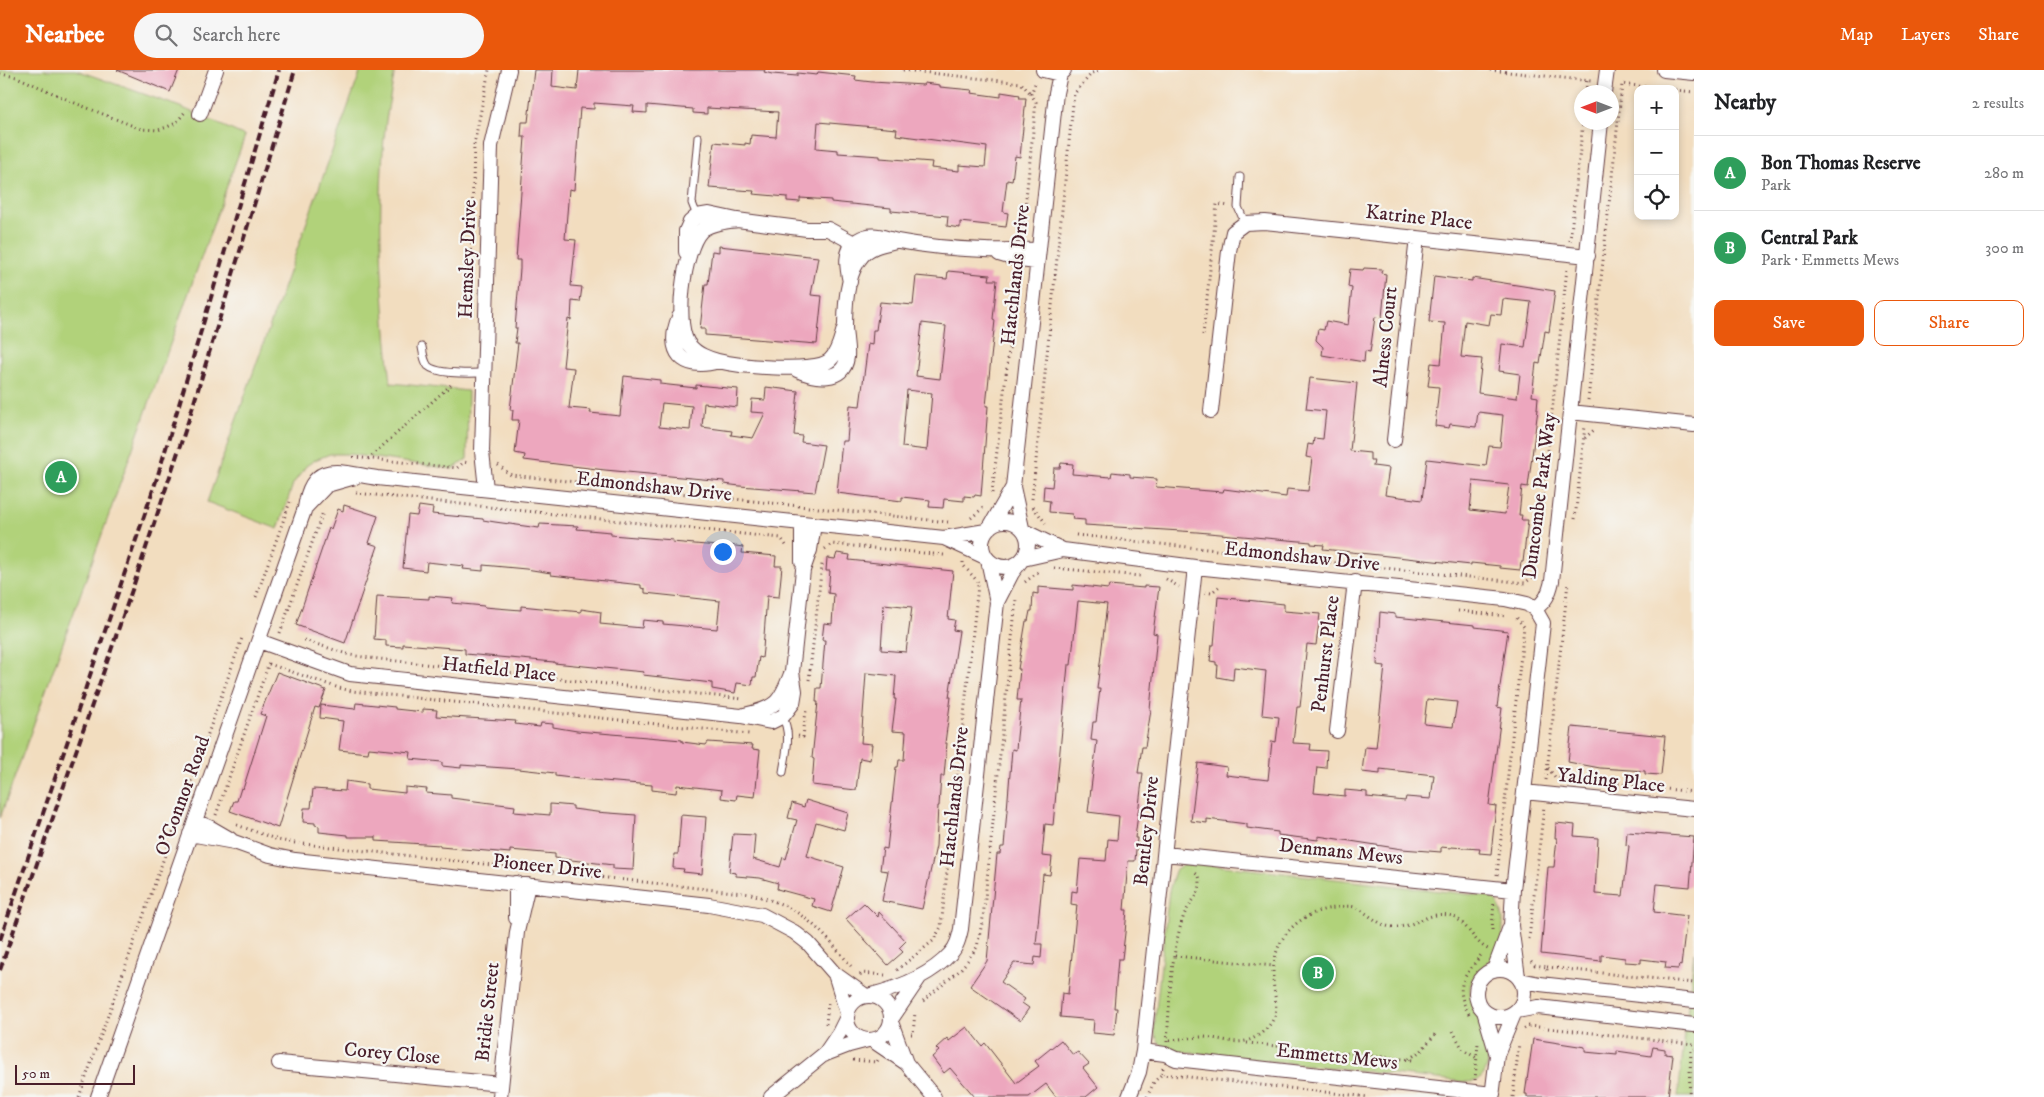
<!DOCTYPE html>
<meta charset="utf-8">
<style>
:root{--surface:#fff;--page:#f6f6f6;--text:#202124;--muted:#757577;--line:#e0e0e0;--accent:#ea580c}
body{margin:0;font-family:"IM FELL DW Pica",serif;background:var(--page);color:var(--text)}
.controls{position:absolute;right:15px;top:15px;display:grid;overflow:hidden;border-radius:10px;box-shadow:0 2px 8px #0003}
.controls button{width:45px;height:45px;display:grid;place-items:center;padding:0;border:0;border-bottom:1px solid var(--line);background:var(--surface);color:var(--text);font:25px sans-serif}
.compass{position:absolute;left:1574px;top:15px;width:45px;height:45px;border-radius:50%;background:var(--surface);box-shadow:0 2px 8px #0003;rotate:270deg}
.scale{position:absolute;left:15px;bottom:12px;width:120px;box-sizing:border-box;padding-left:5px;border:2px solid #4a1f2b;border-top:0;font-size:14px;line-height:18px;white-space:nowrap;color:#4a1f2b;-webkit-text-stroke:4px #f6f6f2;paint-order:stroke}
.you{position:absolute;left:722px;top:481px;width:18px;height:18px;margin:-12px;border:4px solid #fff;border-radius:50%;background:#1a73e8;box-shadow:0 0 0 8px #1a73e833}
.badge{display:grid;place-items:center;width:32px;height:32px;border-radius:50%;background:var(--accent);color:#fff;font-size:16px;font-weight:700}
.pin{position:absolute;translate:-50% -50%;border:2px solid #fff;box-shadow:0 1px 5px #0006}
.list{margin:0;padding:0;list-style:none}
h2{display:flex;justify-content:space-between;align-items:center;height:65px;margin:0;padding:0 20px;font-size:21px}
h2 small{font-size:16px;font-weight:400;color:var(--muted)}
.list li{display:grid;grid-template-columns:32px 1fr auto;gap:15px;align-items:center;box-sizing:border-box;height:75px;padding:0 20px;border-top:1px solid var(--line)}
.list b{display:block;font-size:19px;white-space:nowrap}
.list p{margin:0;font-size:16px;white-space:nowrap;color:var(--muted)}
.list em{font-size:16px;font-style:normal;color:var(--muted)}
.actions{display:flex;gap:10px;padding:15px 20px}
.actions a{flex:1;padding:11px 0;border:1px solid var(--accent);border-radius:10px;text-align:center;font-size:18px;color:var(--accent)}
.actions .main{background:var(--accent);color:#fff}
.icon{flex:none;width:28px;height:28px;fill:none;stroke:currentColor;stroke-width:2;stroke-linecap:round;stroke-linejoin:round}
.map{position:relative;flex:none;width:1694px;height:1027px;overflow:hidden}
header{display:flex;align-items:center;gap:30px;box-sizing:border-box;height:70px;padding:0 25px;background:var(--accent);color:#fff}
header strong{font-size:24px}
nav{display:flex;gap:28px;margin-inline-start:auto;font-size:18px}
.search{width:350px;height:45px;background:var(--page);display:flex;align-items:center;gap:12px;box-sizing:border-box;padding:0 18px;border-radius:28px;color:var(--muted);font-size:19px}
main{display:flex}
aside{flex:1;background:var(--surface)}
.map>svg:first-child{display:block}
</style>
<header>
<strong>Nearbee</strong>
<div class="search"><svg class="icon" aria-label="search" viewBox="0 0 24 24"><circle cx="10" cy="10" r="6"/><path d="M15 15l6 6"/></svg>Search here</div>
<nav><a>Map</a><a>Layers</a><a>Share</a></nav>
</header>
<main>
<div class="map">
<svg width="1694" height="1027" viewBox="0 0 1694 1027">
<rect width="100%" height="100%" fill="#f6f6f2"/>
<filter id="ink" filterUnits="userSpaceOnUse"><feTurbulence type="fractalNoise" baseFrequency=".02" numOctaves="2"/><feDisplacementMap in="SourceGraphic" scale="10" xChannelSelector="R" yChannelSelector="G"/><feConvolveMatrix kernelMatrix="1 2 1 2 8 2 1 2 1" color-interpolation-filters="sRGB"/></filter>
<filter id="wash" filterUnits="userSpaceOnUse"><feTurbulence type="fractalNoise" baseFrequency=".0096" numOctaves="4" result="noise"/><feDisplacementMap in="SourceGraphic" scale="20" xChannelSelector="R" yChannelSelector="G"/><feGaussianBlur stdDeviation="1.12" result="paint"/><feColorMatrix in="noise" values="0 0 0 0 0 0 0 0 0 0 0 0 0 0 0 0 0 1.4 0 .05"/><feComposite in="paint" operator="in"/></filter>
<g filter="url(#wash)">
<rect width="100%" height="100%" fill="#f2ddbf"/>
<path fill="#b1d27a" stroke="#7e7852" d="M0 0H76L183 38 245 66 0 748Z
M361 0H395C391 23 386 45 384 68 377 150 382 231 391 313L468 321 467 389 453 399 348 384H330L315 390 306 396 293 414 278 459 207 432Z
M1187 792 1492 827C1500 836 1503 842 1503 854 1503 862 1502 873 1497 880 1489 894 1470 903 1470 920 1470 932 1477 938 1481 948 1487 962 1495 1000 1478 1010 1476 1011 1471 1012 1467 1012L1168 980C1159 974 1156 969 1154 959L1169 821 1175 801Z
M1694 882V1027H1678Z"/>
<g id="blocks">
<path fill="#eda7be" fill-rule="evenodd" d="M117 0H179L170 22Z
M534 0H553L552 17 577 20 579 0H765L764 2 772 4 797 6V3L817 5 818 2 856 6 855 10 872 12 924 15V13L940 15V17L972 20 971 23 1001 27V22L1020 25 1019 28H1026L1020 87 1015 86 1012 111 1007 110 1003 142 1008 143 1006 157 960 152V158L947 156 948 146 891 141V138L831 132V130L800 128V132L787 131V127L753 124 754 121 709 118 714 72 745 75V73L750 74 751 65 776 67 778 42 707 38V44L693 43V39L647 35V43L633 42 634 36 594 33V39L580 38 574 120 569 119 565 169 576 170 571 216 582 217 580 232 572 231 571 250 568 249 563 297 574 298 569 338 591 340 590 343 620 346 624 306 660 310V314L696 318V315L738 319 737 337 704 333 702 357 732 361 731 365 753 368 765 343 751 342 752 329 765 330 766 317 798 321 794 365 802 366 801 372 824 375 815 422 740 416 724 414V411L605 400 524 390 525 385 515 383 519 350H512L513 340H510L518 273H515L517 258H515L520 199V190H516L525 67H521L522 52H528ZM818 52 897 59 896 65 987 77 985 97 959 95V101L931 98 932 92 880 88V86L838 83V80L816 78ZM662 333 692 336 690 360 659 357Z
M719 176 818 187 811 225 822 226 817 274 705 265V259H700L705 214H708L712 181 719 182Z
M1364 198 1382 199 1381 203 1386 204 1382 248 1375 247 1370 282 1365 281 1364 292 1322 285 1323 277 1316 270 1318 259 1324 260 1326 251 1348 255 1352 218 1348 217 1350 199 1363 200Z
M948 201 990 205 989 210H997L993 249 995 250 986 336H988L981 426 975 425 974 427 964 426V431L944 429 943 438 929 437 930 430 902 427V431L837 423 842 371H847L850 335 860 336 868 274 872 275 873 260H876L880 232 913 235 916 206 947 209ZM922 253 946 256 940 309 916 306ZM907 320 932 323 927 380 902 377Z
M1434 206 1472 211V208L1555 221 1549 262 1545 261 1540 294 1536 293 1532 326 1538 327 1537 339H1538L1528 417 1522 416 1519 445H1522L1521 450H1528L1523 492H1521L1520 500 1500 498V496L1471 493V495L1323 479 1324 475 1311 474V472L1197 462 1085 455V450L1073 449 1072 444 1049 442 1050 431 1043 430 1044 416 1052 417 1054 398H1060L1061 393 1073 394 1072 404 1111 407 1112 402 1130 404V407L1157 409 1156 417 1223 422 1224 419 1286 427 1287 419 1308 421 1312 388 1306 387 1308 374 1313 375 1314 368 1323 369 1326 341 1306 339 1310 308 1357 313 1350 381 1370 383V390H1374L1373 396 1389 398 1385 425 1422 430 1427 389 1486 396 1489 376 1500 377 1503 345 1478 342 1476 357 1450 354 1449 358 1435 356 1439 317 1428 316 1431 293 1441 294 1445 253 1429 252ZM1503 229 1531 232 1525 277 1502 274 1499 301 1520 304 1517 328 1478 323 1482 289 1461 287 1465 251 1489 255 1491 244 1501 245ZM1473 411 1509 415 1505 444 1470 440Z
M344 435 378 446 369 473 378 476 345 573 296 555 329 458 331 459 338 439 343 441Z
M419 436 433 438 432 444 483 449V450L495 452 539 458 540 454 578 456 577 459 611 462V465L673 470 672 472 729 477V475L743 477 742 483 776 486 775 496H782L779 527 767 526 763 579 762 588 759 587 756 607H753L752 615 737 613 735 623 712 619V613L643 605 644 602 554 593V592L465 584V579L403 574V577L386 576V570L374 569 377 526 429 529V526L453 528 452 533 484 536V537L521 540V536L581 542V539L601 542 600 554 642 558 643 550 663 552V554L717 559 720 531 645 523V519L641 518V515L551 505V503L526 499 483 495V501L463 499 464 496 427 492 426 501 403 498 408 445 417 446Z
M837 483 850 485 849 490 953 501 948 549 955 550 953 560 959 561 949 627H951L945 673H947L944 706H941L939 736H938L936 776 922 839 882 831 888 801 880 800 883 778 887 779 896 697H898L899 690H904L906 662 892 661 896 629H894L896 606 866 603 861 673 872 674 870 690 860 688 856 720 812 715 814 689 812 688 818 632H816L817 618H821L825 570H822L824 553 832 554 834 524 828 523 830 501H826L827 488 835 489ZM884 534 912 537 906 582 881 580Z
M1073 515 1108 519 1109 515 1144 518V516L1159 517 1153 563 1157 564 1150 640H1151L1145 677H1142L1138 703H1143L1135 768H1137L1135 791H1128L1124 840H1127L1125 863 1122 889H1118L1114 938H1117L1114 965 1093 963 1094 950 1060 947 1062 923 1068 924 1077 835 1071 834 1072 821 1077 822 1080 789 1106 791 1108 769 1117 770 1119 746 1088 742 1097 671 1091 670 1093 652H1096L1100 619H1097L1107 534 1078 531 1071 595H1068L1053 755 1045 754 1042 786 1052 787 1050 805 1043 804 1036 874H1042L1041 888 1035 887 1034 895 1014 893 1001 912 1025 929 1022 933 1029 938 1020 951 970 916 987 891 997 784H1000L1001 777H1004L1012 679 1016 680 1017 667 1021 630H1017L1020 599H1018L1026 551H1028L1030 541H1032L1033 523 1038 524V517L1073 520Z
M1218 527 1284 534V541L1320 544 1316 575 1307 574 1300 637H1297L1293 673 1311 674 1310 680 1327 681 1326 698 1317 697 1314 723 1345 726V720L1367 722V727L1405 731 1406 727 1431 729 1434 705 1380 699V704L1362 702 1365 677 1376 678 1385 596 1377 595 1380 542 1395 544V547L1475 555V557L1508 561 1497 637 1502 638 1489 735 1496 736 1491 784 1479 783 1480 779 1451 777V778L1441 777V782L1402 779 1318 766V770L1278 765V762L1247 758V754L1207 749V753L1191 751 1198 693 1227 697 1226 705 1268 710 1272 671 1276 672 1279 647 1262 645 1266 601 1234 597 1233 610 1217 607 1218 595H1216V592L1210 591 1212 575H1214ZM1427 629 1457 632 1453 657 1424 654Z
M277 602 326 620 319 638 315 637 278 758 230 741 234 731H237L241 718 243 719 266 646 260 644Z
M356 633 395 637V639L423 642V639L437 640 436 646 516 651 515 654 540 657 541 653 553 654V657L577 661 682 670V672L706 675 708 672 753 675 752 679 760 680 755 727 737 725 736 730 721 728 722 720 677 715 676 723 652 720V715L579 709 555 706V703L519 699 461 695V698L442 696V692L410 689 411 682 369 678 368 683 339 680 343 651 320 648 321 635 355 639Z
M1572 657 1665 666 1661 705 1645 704V701L1600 698 1568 692Z
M346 711 367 714V719L405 723V717L427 719 426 723 451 725V728L515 736 514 742 550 745V734L573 736V739L596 742 636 745 633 800 613 799V795L555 788V784L510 780V783L440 777V775L376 771V767H348V765L319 762V756L315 755V753L303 752 304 738H311L313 719 345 721Z
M806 730 848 743 844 760 816 752 807 786 844 797 831 842 812 836 814 829 777 819 778 813 760 808 736 806V803L729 802 733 764 755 765 753 789 780 797 783 787 786 789 797 750 788 748 792 733 804 737Z
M681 745 706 747 702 804 683 802 684 799 673 798 674 784H678Z
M1556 753 1575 755 1574 766 1598 768 1595 824 1623 826 1629 776 1626 775 1627 762 1694 767 1690 817 1657 814 1654 842 1687 846 1681 896 1679 895 1678 899 1665 898 1666 892 1641 889V893L1625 892V888L1601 885V891L1541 884 1548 797H1554L1557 768H1555Z
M864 833 878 847 879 842 906 871 899 878 903 882 888 895 846 849Z
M967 957 982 976 985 973 1016 1013 1039 996 1035 991 1061 970 1073 985 1078 982 1089 994 1083 998 1098 1017 1086 1027H1056L1046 1014 1029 1027H975L950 998 944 1003 932 987 939 981 936 978 947 968 949 971Z
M1533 969 1585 977V982L1617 985V981L1651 986 1653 977 1665 979V984L1673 985 1668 1027H1527V1024H1525Z"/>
</g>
</g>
<g filter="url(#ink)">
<use href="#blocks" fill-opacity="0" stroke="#633c41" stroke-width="1"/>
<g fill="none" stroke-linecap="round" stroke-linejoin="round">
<g stroke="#633c41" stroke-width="9">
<path id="service" d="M1240 107 1238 137 1245 153
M698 148 692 133 698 67
M422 277C423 283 424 291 428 296 438 305 472 303 485 303
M782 646C792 663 786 683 783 702"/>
</g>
<g stroke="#633c41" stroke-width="16">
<path id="minor" d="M1043 0 1060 4
M1664 0 1694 3
M1604 22 1607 0
M200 44 216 0
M737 150C725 152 709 153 701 161 684 178 672 260 691 277 697 284 709 289 718 291 738 296 815 304 830 290 839 282 841 267 845 256
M686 182V161L690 152 697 146 709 144 737 150 807 159H828L854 173 863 184
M999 184 1019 190 1037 192
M850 212C847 198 843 180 858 170 873 161 883 168 898 171 924 176 958 179 985 180 1003 181 1021 179 1039 180
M679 247C665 281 682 302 718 291
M797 300C814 308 844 313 847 287 848 277 845 266 845 256 845 235 847 202 862 186 870 176 884 174 896 171
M1211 341 1229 181 1233 162 1245 153 1265 152 1588 186
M1570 342 1694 355
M1394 370 1417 168
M486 419 482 381 491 76 509 0
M305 438 327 415 355 407
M982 474a23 23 0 1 1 46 0a23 23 0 1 1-46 0Z
M802 453V492
M990 457 1013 417
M1022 458 1013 417 1056 23 1060 4 1064 0
M1024 461 1063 480 1195 497 1505 529 1527 534 1535 539
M944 468 986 461
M1023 489 1063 480
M988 490 997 532
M259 571 350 604 741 646 771 652 783 646 793 633 795 621 792 602 803 500 810 480 814 454
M744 645C776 638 780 633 791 604
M1337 661 1355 512
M1524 722 1694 739
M195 751 211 758 230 769
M190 764 234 772 270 785 295 790 709 835 762 845 794 862 808 873 835 904 847 943
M1165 784 1513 820
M516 813V848
M1476 923a24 24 0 1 1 48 0a24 24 0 1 1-48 0Z
M1494 900 1510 857
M835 904 866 926
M1518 907 1511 856 1513 820 1543 553 1535 539C1546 531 1549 524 1552 511L1601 52
M1520 910 1540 914 1694 931
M871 925C898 918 931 905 950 884 957 877 959 868 961 859L997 532 1012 503 1021 491
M847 948a22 22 0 1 1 44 0a22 22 0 1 1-44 0Z
M1484 941 1497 985
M1517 941 1538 937 1694 955
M892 948 919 908
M891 952 906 993 934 1027
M872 970 906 993
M1143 981 1165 984 1176 989 1493 1024
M824 985 839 963 847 947
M279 993 501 1014
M98 1027 305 438C312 388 341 403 377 408L944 468 985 487
M500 1027 517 862 528 815
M771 1027 823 985 849 975 868 970
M1129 1027 1139 1002 1143 981 1195 497
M1492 1027 1497 985 1514 944"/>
</g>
<path stroke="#633c41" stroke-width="3" stroke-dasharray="1 4" stroke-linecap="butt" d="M903 0 1021 13 1031 24
M1490 0 1591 11
M0 4 17 7 75 33 141 59 158 60 167 57 176 53 185 42
M1675 20 1694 22
M1586 22 1587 10
M1022 167 1036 32 1031 24 1036 11
M1570 171 1583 52
M471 190 474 75 489 0
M1203 265 1217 134 1229 136
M1588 330 1622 14 1663 19
M1585 368 1595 359
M353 387 457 398 464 392 469 393
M368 389 453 313
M498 395 511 405 948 452
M356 423 781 468 788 478
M992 423 1018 203
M1032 429 1074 24 1092 3 1101 0
M1033 437 1048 456
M971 448 983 438
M1575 449 1585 356
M1076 465 1525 513 1535 505 1567 198
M825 479 832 474 944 485
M963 492V495L978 512
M1054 498 1140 506
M1166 509 1179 517
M1025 512 1038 502
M1205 522 1211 523 1221 515
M256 527 291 429
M1458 541 1507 546
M280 563 323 442
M304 570 350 585 370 588 743 629
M269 594 339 618 352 621 749 664
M809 610 822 494
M798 666 803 667 806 641
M1548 698 1555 707 1694 722
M1546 710 1568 513
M216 745 270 590
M237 755 278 770 295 773 751 824C761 827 771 830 781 834 811 847 831 872 851 896
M1497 805 1524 557 1516 547
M1492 860 1494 831
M1529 869 1544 736
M1175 886 1274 896
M1531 891 1535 895 1547 897V902
M1547 897 1694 913
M897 900 933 871 941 857 978 515
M860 905 862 903 885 905
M923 931 959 901 969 889 977 877 983 848 1016 530
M1469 944C1452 914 1466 906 1483 882
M826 954 828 933
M1524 959 1529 956 1694 974
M1453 961 1463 980 1477 988
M911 964H913L915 942
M1170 970C1182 969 1193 967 1204 967 1229 969 1243 980 1265 960 1284 942 1272 925 1273 903 1273 897 1275 890 1276 884 1283 858 1309 840 1335 838 1341 837 1347 835 1354 837 1368 842 1379 857 1394 857 1415 858 1430 839 1452 846 1467 852 1473 872 1488 879
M1167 972C1170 931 1170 887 1183 848 1188 832 1204 824 1199 806L1194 802
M1247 973 1413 990
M1409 989 1422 980 1436 963
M853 990 877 992 878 990
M1163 998 1162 1004 1369 1027
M1475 1010 1478 973
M79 1027 242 568
M1147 1027 1154 1012 1162 1004
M1513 1027 1519 973
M1689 1027 1691 980 1694 979"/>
<use href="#service" stroke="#fff" stroke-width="7"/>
<use href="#minor" stroke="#fff" stroke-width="14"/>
<path stroke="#4a1f2b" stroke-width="4" stroke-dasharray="8 4" stroke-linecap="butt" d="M0 870 157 408 279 0
M0 900 133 517 189 349 295 0"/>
</g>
</g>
<g text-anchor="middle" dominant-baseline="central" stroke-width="4.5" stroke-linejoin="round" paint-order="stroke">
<g font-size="20" fill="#4a1f2b" stroke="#f6f6f2">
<text transform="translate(1419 148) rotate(6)">Katrine Place</text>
<text transform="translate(468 189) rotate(-88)">Hemsley Drive</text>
<text transform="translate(1016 205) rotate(-84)">Hatchlands Drive</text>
<text transform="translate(1386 267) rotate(-84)">Alness Court</text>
<text transform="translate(654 417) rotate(6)">Edmondshaw Drive</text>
<text transform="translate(1540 426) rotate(-83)">Duncombe Park Way</text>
<text transform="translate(1302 487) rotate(6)">Edmondshaw Drive</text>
<text transform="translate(1326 584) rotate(-83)">Penhurst Place</text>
<text transform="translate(499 600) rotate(6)">Hatfield Place</text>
<text transform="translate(1611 711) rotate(6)">Yalding Place</text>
<text transform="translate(183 726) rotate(-70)">O'Connor Road</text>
<text transform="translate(955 727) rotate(-84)">Hatchlands Drive</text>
<text transform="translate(1147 761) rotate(-84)">Bentley Drive</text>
<text transform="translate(1341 782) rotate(6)">Denmans Mews</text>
<text transform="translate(547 797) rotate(6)">Pioneer Drive</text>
<text transform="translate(488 942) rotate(-84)">Bridie Street</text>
<text transform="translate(392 984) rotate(5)">Corey Close</text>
<text transform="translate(1337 987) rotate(6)">Emmetts Mews</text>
</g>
</g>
</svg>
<div class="controls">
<button>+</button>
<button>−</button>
<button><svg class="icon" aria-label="locate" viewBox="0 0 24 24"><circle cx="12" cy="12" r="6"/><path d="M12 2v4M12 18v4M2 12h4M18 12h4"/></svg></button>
</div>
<svg class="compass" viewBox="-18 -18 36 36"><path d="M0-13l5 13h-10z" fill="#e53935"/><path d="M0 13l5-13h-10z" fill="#757577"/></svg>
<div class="scale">50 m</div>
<div class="you"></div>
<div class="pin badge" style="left:61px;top:407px;background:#2e9e5b">A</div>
<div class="pin badge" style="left:1318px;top:903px;background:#2e9e5b">B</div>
</div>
<aside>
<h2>Nearby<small>2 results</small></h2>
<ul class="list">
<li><span class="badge" style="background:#2e9e5b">A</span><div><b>Bon Thomas Reserve</b><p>Park</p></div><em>280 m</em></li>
<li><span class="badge" style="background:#2e9e5b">B</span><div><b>Central Park</b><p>Park · Emmetts Mews</p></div><em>300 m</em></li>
</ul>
<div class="actions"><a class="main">Save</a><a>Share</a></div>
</aside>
</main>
